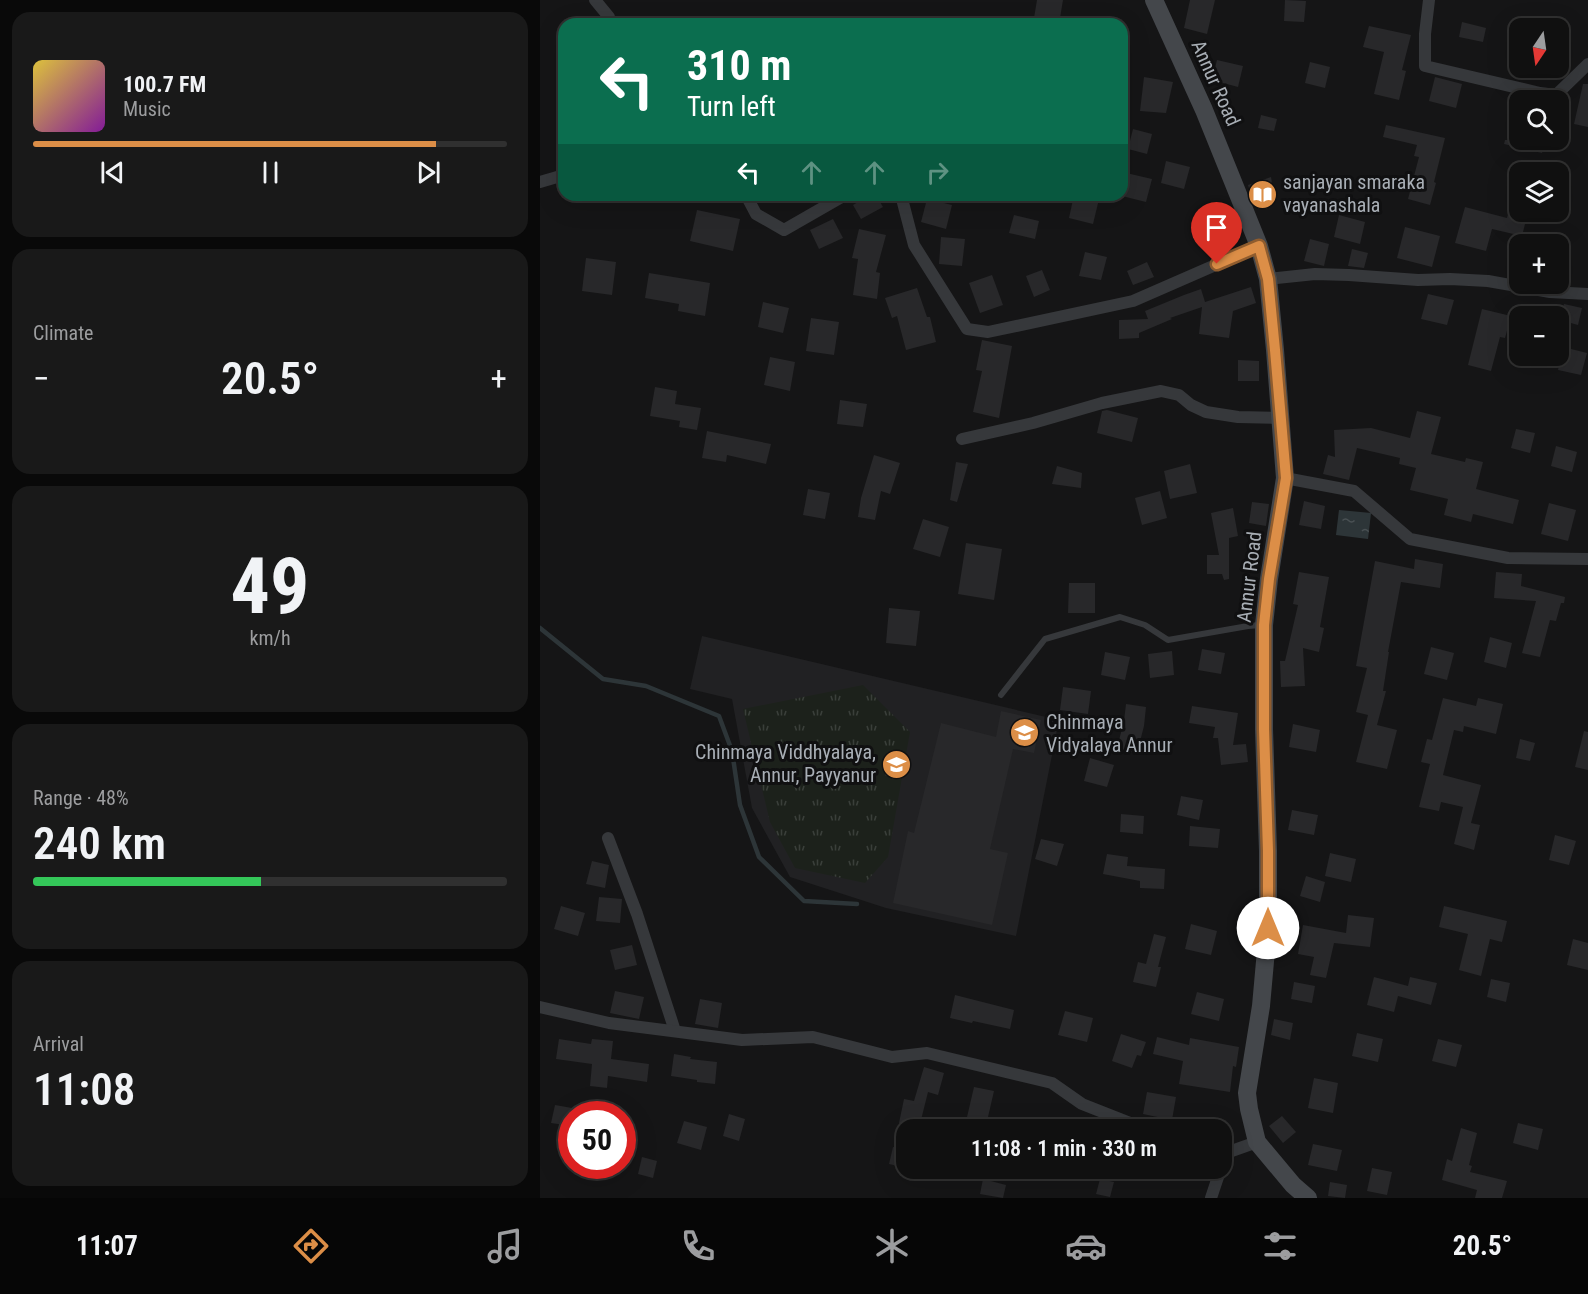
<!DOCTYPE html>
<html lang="en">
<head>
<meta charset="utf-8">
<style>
	body { margin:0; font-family:"Roboto Condensed",sans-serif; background:#191919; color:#f1f3f6; height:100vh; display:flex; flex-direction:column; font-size:22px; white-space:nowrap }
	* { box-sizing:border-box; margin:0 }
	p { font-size:20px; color:#9c9d9f }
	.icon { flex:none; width:33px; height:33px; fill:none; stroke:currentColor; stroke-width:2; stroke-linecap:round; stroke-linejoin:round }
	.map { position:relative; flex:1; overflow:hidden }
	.panel { display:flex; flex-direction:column; gap:12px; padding:12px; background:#090909; width:540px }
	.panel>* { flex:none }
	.banner { position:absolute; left:18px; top:18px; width:570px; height:183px; border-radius:18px; box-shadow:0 6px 24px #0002,0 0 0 2px #303030; background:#0b6e4f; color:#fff; overflow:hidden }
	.needle { width:39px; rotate:193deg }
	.fabs { position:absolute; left:969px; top:18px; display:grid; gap:12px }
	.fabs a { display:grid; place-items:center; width:60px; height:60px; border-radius:12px; background:#101010; box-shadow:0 6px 24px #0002,0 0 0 2px #303030; font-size:30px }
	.speed { position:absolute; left:18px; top:1101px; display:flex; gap:12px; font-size:30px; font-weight:700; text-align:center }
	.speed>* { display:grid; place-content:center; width:78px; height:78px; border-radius:50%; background:#101010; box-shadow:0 6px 24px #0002,0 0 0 2px #303030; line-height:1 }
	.speed .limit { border:9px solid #d22; background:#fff; color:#111 }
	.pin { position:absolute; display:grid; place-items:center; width:51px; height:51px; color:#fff; margin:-62px -26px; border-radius:50% 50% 50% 0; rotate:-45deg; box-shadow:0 0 6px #0007 }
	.pin .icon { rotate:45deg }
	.me { position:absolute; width:66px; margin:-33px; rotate:0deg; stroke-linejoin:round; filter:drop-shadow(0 0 4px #0008) }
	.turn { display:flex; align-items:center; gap:21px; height:126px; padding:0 30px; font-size:27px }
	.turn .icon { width:78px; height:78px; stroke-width:2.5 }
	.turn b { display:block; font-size:42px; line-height:51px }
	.lanes { display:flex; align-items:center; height:57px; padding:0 30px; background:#0003; justify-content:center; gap:30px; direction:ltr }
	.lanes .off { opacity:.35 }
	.big { font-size:45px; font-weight:600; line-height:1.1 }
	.panel .card { flex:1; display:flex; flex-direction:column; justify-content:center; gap:9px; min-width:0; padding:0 21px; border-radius:18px; background:#191919 }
	.panel .dial { align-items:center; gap:0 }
	.dial b { font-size:78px; line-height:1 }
	.song { display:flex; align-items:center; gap:18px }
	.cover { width:72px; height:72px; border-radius:9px; background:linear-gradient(135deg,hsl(50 70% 55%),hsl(290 70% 35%)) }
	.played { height:6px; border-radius:3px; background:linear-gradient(90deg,#dc8e47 85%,#303030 85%) }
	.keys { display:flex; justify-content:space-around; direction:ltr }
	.heat { display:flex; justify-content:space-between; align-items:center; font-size:33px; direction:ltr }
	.charge { height:9px; border-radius:4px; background:linear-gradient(90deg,#34c759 48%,#303030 0) }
	.trip { position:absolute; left:356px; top:1119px; width:336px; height:60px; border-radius:18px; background:#101010; box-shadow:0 6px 24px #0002,0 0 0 2px #303030; font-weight:600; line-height:60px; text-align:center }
	.tabs { display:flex; height:96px; justify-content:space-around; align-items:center; background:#060606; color:#9c9d9f }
	.tabs .icon { width:42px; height:42px }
	.tabs .active { color:#dc8e47 }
	.tabs b { font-size:27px; color:#f1f3f6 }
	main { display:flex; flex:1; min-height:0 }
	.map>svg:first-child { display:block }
	.built { fill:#212123 }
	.park { fill:url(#park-tufts) }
	.water { fill:url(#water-ripples) }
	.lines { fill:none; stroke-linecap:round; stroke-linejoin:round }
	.stream { stroke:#2d3538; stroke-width:4.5 }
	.building { fill:#28282a }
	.lane { stroke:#36383b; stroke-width:6 }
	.street { stroke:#36383b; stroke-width:12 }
	.secondary { stroke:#44474b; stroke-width:18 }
	.route-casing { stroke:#8f5c2e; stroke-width:15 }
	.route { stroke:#dc8e47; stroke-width:10 }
	.labels { text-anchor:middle; stroke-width:6; stroke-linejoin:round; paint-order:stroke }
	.street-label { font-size:20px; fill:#a8aeb5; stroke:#101011 }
	.poi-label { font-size:20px; fill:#a8aeb5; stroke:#101011; text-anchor:start }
</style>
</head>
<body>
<main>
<section class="panel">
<div class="card">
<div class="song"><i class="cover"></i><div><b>100.7 FM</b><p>Music</p></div></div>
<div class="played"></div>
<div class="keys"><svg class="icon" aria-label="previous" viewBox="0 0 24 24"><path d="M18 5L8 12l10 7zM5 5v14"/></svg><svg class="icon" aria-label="pause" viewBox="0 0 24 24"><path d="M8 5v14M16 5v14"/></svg><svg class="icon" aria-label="next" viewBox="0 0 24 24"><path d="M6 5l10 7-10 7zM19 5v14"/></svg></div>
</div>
<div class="card"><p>Climate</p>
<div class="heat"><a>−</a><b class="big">20.5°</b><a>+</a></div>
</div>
<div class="card dial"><b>49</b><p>km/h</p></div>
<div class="card"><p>Range · 48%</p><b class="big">240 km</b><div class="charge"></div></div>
<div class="card"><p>Arrival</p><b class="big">11:08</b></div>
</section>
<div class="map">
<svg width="1048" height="1198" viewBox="0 0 1048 1198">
	<defs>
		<pattern id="park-tufts" width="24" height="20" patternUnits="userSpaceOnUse" patternTransform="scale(1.5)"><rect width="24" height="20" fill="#1c211b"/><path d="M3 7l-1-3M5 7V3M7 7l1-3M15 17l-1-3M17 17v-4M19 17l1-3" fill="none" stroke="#3a3f3a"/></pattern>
		<pattern id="water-ripples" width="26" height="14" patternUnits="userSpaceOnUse" patternTransform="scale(1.5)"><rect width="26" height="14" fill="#2d3538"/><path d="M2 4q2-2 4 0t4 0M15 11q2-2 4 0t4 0" fill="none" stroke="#495053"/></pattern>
	</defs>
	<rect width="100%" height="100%" fill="#151516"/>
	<path class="built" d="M162,636L519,720L476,936L346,908L250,877L212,808L192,699L150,689Z"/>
	<path class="park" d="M323,685L370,732L348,857L325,883L255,868L230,822L203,709Z"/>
	<path class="water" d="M799,510L831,513L828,539L796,535Z"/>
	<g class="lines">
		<path class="stream" d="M0,628L63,679L106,686L179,716L192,751L200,805L219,857L264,901L317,904"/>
	</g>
	<g class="building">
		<path d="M497,0H523L519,24H493Z"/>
		<path d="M650,0H675L667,34L644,28Z"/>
		<path d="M745,0L766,1L764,22L744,21Z"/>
		<path d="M922,22L946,28L943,42L919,37Z"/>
		<path d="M829,26L871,35L862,70L866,71L859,100L834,94L844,52L823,47Z"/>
		<path d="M677,60L703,66L698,87L672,80Z"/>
		<path d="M770,62L790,67L785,88L765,83Z"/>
		<path d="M604,77L633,82L626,113L600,111Z"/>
		<path d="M895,77L922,84L916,108L889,101Z"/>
		<path d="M1043,84H1048V127L1034,124Z"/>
		<path d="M721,115L737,119L734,131L718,128Z"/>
		<path d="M846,125L905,138L894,182L896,183L890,205L868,199L879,157L874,156L877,145L843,137Z"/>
		<path d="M593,129L612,134L607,154L588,149Z"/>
		<path d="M965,140H1005L1002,153L964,144Z"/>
		<path d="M626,161L650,167L644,189L621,183Z"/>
		<path d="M582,172L612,179L606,202L582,196Z"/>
		<path d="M731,177L735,202L714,204L708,185Z"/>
		<path d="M975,186H980V212H988L982,236L952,229L946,251L915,243L925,207L967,218Z"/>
		<path d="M330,195H336L343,207L321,219L313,205Z"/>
		<path d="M534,195H560L553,224L529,218Z"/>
		<path d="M387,199L412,205L406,229L381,222Z"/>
		<path d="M157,210L200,219L193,251L150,241Z"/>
		<path d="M474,215L499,221L495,239L469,233Z"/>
		<path d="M799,215L825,222L820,244L794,237Z"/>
		<path d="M293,219L303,238L279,249L270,230Z"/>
		<path d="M865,227L900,236L892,267L857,258Z"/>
		<path d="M319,229L346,235L336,272L340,273L337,299L313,295L318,259L312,258Z"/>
		<path d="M401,237L425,239L422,266L399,264Z"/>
		<path d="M770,239L789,244L784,266L764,261Z"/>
		<path d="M812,249L828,253L824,268L808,266Z"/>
		<path d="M545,252L567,257L561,280L539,276Z"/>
		<path d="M46,258L76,262L72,295L42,291Z"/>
		<path d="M607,262L614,277L593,285L587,271Z"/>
		<path d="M502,270L510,290L494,297L486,276Z"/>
		<path d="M109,273L170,283L165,316L138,311L139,304L105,298Z"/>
		<path d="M452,275L463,305L440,313L429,283Z"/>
		<path d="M711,287L716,303L693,311L689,338L659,334L662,307L630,318L632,319L599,333V338L579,339V320L608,319L605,311L644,295L661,289L665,302Z"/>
		<path d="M377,288L387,317H390L396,342L366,350L357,316L352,318L345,298Z"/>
		<path d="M888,294L914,300L907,325L881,319Z"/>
		<path d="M223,302L249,308L243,333L218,327Z"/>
		<path d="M1024,304L1042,308L1038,325L1020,320Z"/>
		<path d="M942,309L971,316L965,338L960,337L951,371L928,365Z"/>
		<path d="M271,318L299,322L294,355L266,351Z"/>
		<path d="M442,340L472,346L459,418L433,412L442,371L436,370Z"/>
		<path d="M1023,347L1047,353L1041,375L1018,370Z"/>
		<path d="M230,357L255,362L250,391L224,385Z"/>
		<path d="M698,360L719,361V381H698Z"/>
		<path d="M115,387L137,391L135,404L161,408L157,430L139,427L140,421L110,416Z"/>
		<path d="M300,400L327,404L323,427L297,424Z"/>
		<path d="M567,410L598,418L592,442L557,433L562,411Z"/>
		<path d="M877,411L901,417L891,454L925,462L926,458L943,462L936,489L979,500L973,524L933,514L931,522L904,515L908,499L870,490L876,468L859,464L860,458L817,448L809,480L783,474L788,455L795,457L794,430L831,428L870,438Z"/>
		<path d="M976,429L995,433L990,453L971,448Z"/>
		<path d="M167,431L231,444L226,464L187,455L186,462L162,458Z"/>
		<path d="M1016,446L1037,452L1032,472L1011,466Z"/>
		<path d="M334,455L360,463L350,494L341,491L335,520L318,517L321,498Z"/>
		<path d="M416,462L428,464L417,502L410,500Z"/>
		<path d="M650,464L657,493L630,499L624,471Z"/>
		<path d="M517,466L542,473L541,488L512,484Z"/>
		<path d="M268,489L290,493L285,519L263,515Z"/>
		<path d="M620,491L627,518L602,525L595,498Z"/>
		<path d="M764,501L785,506L781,529L759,525Z"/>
		<path d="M712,502L729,504L726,526L709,523Z"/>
		<path d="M1009,503L1036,510L1028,541L1001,534Z"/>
		<path d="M693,508L698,536L689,538V579L684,580L682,574H667V555H679L671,513Z"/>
		<path d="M383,519L409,527L400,557L373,549Z"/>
		<path d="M426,543L462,549L454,600L418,594Z"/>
		<path d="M875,559L903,564L900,588L861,582L848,652H849L843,691H846L837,725L857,730L847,769L816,762L828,715L816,712L827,668L816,666L835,561L874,569Z"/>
		<path d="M759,572L789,577L780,627L784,628L779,652L763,648L765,686L741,687L740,661H745L758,605L753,604Z"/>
		<path d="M956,572L982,574L981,586L1025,597L1024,603H1021L1016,621L1010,620L1000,657L982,653L996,601L954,598Z"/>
		<path d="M529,583H555V613H528Z"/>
		<path d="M349,608L380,611L376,646L346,643Z"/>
		<path d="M950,637L972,643L966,668L944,662Z"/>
		<path d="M891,647L914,653L907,680L884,674Z"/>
		<path d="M662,649L685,653L681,674L658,670Z"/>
		<path d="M632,651L634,675L610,678L608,654Z"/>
		<path d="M565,652L590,657L585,680L561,675Z"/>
		<path d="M523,687L551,691L548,714L520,710Z"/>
		<path d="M903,698L936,706L938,698L963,704L956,734L924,726L923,732L914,730L903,775L941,785L931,823L940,825L934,850L914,844L923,807L901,802L899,811L879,807L890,764L881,762L887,739L892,740Z"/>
		<path d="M586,704L606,707L604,726L597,753L577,748L584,721Z"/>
		<path d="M652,706L698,713L693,745L706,744L708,762L681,765L678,738H673L675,727L649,723Z"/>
		<path d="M461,711L501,720L494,753L473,749L450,849L468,853L452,925L353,903L368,831L374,833L401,723L456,737Z"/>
		<path d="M753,724L780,730L776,752L749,747Z"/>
		<path d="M1044,731L1048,732V770L1035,767Z"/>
		<path d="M980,739L995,743L990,761L976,758Z"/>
		<path d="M550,758L574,765L567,787L544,781Z"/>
		<path d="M641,796L663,800L659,820L637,815Z"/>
		<path d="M752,810L778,815L774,835L748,830Z"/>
		<path d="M581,814L604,816L603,834L580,832Z"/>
		<path d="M650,826L680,829L678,848L649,846Z"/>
		<path d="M1015,835L1036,841L1029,865L1009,860Z"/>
		<path d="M501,839L524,844L517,866L495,859Z"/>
		<path d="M790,853L816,859L811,882L785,876Z"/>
		<path d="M567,854L588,857L587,866L625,869L624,889L600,888V881L563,874Z"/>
		<path d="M52,861L69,865L65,888L46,884Z"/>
		<path d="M766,876L785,882L780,902L760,896Z"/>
		<path d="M59,897L82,899L80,923L56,921Z"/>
		<path d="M21,906L45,913L38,936L14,929Z"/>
		<path d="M904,906L967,921L962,942L950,939L941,976L919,970L928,934L899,927Z"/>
		<path d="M808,915L834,918L830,947L794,943L786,978L770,975L774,957L758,954L763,925L806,933Z"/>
		<path d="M651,924L677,931L671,955L645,949Z"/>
		<path d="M614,934L626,937L618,967H621L616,987L593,982L598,962L606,964Z"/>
		<path d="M1033,939L1048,943V970L1027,965Z"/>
		<path d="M92,945L97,965L75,970L70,950Z"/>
		<path d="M834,977L868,986L870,977L897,983L891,1005L858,996L854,1012L827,1005Z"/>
		<path d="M951,979L970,983L966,1002L947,997Z"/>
		<path d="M754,982L775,986L772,1003L751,999Z"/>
		<path d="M75,991L104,997L99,1019L70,1013Z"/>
		<path d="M657,992L684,999L679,1021L651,1014Z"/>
		<path d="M415,995L474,1010L470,1029L433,1021L432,1023L410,1018Z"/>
		<path d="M160,999L182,1003L178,1028L155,1024Z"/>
		<path d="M525,1011L553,1018L547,1042L518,1035Z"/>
		<path d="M734,1019L753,1023L750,1040L731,1035Z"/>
		<path d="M817,1033L843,1039L838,1062L812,1056Z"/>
		<path d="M581,1034L606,1042L601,1056L597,1055L592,1068L572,1061Z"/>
		<path d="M617,1037L649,1045L650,1038L699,1047L696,1067L693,1066L690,1092L639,1084L643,1061L613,1054Z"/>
		<path d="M19,1039L51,1044L52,1039L73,1041L71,1059L109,1064L107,1082L68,1076L67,1088L50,1086L52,1064L16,1059Z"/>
		<path d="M898,1039L922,1045L916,1067L892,1061Z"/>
		<path d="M134,1054L151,1057L150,1059L177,1062L175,1084L157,1082V1080L131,1076Z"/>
		<path d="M384,1067L404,1073L398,1095L388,1092L379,1128L359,1123L364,1099L374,1101Z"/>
		<path d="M774,1078L798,1083L793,1113L768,1108Z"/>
		<path d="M434,1087L454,1091L445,1130H424Z"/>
		<path d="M607,1092L636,1097L632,1120L603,1114Z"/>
		<path d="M15,1105L32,1108V1126L11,1123Z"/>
		<path d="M189,1114L205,1119L199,1141L183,1136Z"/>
		<path d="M742,1116L756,1132L743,1143L729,1126Z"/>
		<path d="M144,1121L167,1127L161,1150L137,1143Z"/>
		<path d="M978,1123L1003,1129L998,1150L973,1143Z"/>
		<path d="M921,1128L937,1133L929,1165L932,1166L930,1172L967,1181L962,1198H935L937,1190L902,1180L907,1159L912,1161Z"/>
		<path d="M773,1144L802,1150L797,1171L768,1165Z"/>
		<path d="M353,1147L366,1150V1168L349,1164Z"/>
		<path d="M102,1157L117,1161L113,1178L98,1174Z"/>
		<path d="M832,1168L852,1172L847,1195L827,1191Z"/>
		<path d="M443,1179L466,1185L463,1198L440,1194Z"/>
		<path d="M560,1179L574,1182L570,1197L556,1194Z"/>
		<path d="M790,1182L807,1185L805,1198L788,1196Z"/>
	</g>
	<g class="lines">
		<path class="lane" d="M461,695L505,639L580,617L605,625L628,640L708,626L721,625"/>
		<g class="street">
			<path d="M55,0L69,17"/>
			<path d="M889,0L885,34V66L1000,93L1016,95L1048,64"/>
			<path d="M0,182L24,175"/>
			<path d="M206,195L216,214L244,230L305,195"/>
			<path d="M361,195L374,245L427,329L448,332L593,301L719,246"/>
			<path d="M728,279L775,274L809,275L878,280L910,279L948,281L1010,292L1048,294"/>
			<path d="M422,439L493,423L562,403L621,391L639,395L651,405L666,412L698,417L741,418"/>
			<path d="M745,478L814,491L870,539L968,558L1048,559"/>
			<path d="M68,838L97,914L135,1031"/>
			<path d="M0,1007L69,1023L202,1040L273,1037L352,1057L387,1053L512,1083L542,1104L608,1130"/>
			<path d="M681,1168L686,1153L717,1142"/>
			<path d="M671,1198L681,1168"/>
		</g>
		<path class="secondary" d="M614,0L664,110L719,246L728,279L735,350L745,478L729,579L724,625V729L728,851V928L721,1006L707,1093L709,1109L717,1142L753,1185L768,1198"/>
	</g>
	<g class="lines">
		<defs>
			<path id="route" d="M677,264L719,246L728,279L735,350L746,478L729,579L724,625V729L728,851V928"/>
		</defs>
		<use href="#route" class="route-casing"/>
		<use href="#route" class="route"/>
	</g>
	<defs>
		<symbol id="library-disc" viewBox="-11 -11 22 22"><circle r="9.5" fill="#dc8e47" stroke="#101011"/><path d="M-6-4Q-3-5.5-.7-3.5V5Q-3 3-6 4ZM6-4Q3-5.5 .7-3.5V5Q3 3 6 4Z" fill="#fff"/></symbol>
		<symbol id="school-disc" viewBox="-11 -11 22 22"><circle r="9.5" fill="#dc8e47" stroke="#101011"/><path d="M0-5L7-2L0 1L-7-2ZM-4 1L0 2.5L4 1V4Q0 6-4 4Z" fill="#fff"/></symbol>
	</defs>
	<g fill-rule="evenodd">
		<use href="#library-disc" x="706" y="178" width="33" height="33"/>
		<use href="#school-disc" x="468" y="716" width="33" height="33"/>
		<use href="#school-disc" x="340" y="748" width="33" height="33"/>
	</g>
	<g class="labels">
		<g class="street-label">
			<text transform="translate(676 83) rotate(66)" y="7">Annur Road</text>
			<text transform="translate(709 577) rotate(-83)" y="7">Annur Road</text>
		</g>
		<g class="poi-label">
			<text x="743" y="189">sanjayan smaraka<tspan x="743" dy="23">vayanashala</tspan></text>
			<text x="506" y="729">Chinmaya<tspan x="506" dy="23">Vidyalaya Annur</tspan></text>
			<text x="336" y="759" text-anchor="end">Chinmaya Viddhyalaya,<tspan x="336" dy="23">Annur, Payyanur</tspan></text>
		</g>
	</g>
</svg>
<div class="fabs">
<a><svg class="needle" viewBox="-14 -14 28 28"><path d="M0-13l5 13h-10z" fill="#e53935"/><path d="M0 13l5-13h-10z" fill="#9c9d9f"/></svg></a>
<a><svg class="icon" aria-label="search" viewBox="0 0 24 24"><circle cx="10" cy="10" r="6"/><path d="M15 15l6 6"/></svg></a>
<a><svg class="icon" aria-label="layers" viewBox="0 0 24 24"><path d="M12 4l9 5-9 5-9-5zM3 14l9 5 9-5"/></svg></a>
<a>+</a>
<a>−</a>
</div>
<div class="speed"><div class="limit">50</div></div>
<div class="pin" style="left:677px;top:264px;background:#d93025"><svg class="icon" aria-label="arrive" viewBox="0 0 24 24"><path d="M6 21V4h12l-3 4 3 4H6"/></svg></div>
<svg class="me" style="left:728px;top:928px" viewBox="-20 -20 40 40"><circle r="19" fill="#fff"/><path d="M0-13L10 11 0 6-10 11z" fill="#dc8e47"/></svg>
<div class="trip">11:08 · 1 min · 330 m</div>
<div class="banner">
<div class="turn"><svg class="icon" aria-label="left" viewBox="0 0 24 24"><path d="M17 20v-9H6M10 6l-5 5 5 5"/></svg><div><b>310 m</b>Turn left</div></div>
<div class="lanes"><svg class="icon" aria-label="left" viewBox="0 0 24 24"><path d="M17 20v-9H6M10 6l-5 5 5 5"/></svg><svg class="icon off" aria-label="ahead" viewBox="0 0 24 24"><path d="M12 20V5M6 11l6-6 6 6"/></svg><svg class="icon off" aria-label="ahead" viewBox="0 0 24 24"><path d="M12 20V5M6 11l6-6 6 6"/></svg><svg class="icon off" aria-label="right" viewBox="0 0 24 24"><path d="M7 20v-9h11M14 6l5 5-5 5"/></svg></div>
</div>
</div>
</main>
<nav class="tabs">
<b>11:07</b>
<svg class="icon active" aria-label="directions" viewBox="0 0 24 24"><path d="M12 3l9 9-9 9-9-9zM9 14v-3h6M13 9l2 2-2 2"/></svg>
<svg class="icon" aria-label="music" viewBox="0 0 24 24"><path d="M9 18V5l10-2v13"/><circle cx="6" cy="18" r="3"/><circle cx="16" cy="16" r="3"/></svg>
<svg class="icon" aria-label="phone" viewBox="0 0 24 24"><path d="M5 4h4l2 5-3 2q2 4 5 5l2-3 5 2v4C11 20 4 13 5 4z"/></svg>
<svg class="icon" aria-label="climate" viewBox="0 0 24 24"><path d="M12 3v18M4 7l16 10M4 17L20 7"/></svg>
<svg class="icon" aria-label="car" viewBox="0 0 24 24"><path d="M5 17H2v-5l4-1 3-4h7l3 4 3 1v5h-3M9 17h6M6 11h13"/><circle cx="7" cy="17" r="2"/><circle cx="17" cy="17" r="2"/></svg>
<svg class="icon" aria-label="filters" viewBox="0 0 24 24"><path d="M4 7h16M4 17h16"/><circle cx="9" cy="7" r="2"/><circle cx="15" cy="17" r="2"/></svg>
<b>20.5°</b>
</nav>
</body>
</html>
